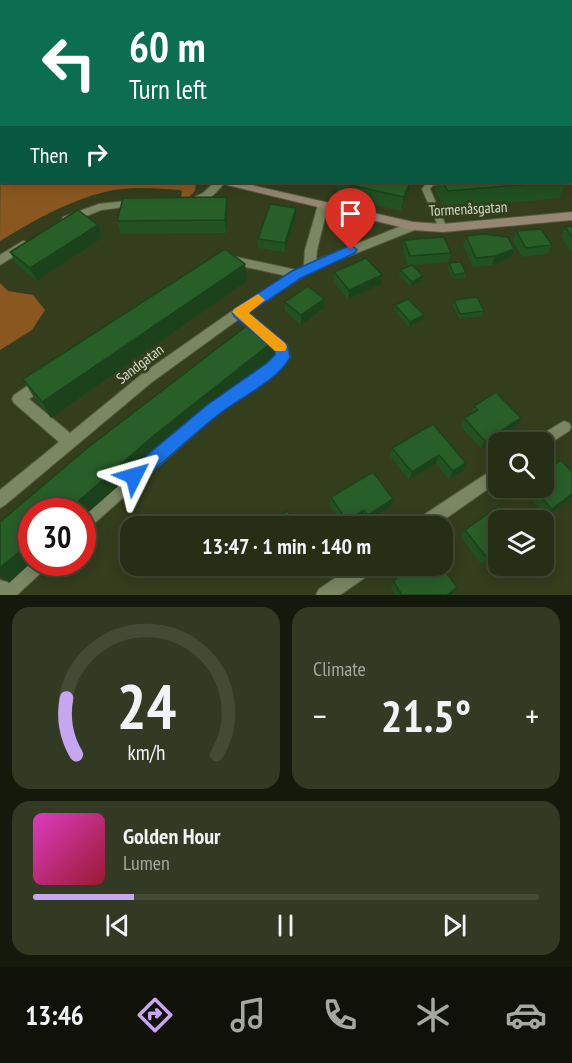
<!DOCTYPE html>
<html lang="en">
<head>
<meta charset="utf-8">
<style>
	body { margin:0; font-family:"PT Sans Narrow",sans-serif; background:#333a23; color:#f1f3f6; height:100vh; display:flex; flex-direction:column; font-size:22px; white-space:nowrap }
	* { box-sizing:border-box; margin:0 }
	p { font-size:20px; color:#a4a8a1 }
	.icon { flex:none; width:33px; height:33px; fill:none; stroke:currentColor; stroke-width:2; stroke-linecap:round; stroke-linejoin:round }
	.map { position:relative; height:595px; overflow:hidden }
	.panel { display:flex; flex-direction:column; gap:12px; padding:12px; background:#15190c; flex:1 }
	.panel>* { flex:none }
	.top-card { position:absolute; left:0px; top:0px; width:573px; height:183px; box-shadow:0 3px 15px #0003,0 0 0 2px #434a35; background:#0b6e4f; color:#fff; overflow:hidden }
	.tools { position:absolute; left:488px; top:432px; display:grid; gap:12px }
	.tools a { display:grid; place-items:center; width:66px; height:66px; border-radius:12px; background:#272e16; box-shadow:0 3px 15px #0003,0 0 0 2px #434a35; font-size:30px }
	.speed { position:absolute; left:18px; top:498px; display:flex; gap:12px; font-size:30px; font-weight:700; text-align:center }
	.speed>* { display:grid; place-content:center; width:78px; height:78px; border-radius:50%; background:#272e16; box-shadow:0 3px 15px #0003,0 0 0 2px #434a35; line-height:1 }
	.speed .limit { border:9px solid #d22; background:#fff; color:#111 }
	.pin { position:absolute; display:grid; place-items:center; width:51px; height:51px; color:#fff; margin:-62px -26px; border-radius:50% 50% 50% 0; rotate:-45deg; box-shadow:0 0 6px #0007 }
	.pin .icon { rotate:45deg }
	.me { position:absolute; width:66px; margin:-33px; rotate:50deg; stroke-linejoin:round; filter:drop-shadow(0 0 4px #0008) }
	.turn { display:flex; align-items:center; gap:21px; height:126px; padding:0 30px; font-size:27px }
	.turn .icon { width:78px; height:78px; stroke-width:2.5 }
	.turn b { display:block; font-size:42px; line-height:51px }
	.then { display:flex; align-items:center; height:57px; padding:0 30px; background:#0003; gap:12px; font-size:22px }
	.big { font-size:45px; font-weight:700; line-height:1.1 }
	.panel .card { flex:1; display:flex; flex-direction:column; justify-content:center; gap:9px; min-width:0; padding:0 21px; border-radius:18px; background:#333a23 }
	.panel .dial { align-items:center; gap:0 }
	.dial svg { height:156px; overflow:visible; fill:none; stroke:#434a35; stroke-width:7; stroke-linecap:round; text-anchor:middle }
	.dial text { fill:#f1f3f6; stroke:none }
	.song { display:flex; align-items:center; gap:18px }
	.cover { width:72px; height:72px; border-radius:9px; background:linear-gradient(135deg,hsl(310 70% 55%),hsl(350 70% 35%)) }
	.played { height:6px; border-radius:3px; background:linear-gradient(90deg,#c6a6f0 20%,#434a35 20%) }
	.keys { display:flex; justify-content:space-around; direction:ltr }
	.heat { display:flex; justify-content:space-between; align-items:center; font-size:33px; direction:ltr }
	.panel .tiles { flex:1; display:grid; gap:12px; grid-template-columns:1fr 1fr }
	.card:last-child { grid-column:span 2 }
	.trip { position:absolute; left:120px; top:516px; width:333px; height:60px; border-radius:18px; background:#272e16; box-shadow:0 3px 15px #0003,0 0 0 2px #434a35; font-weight:700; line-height:60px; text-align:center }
	.tab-bar { display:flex; height:96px; justify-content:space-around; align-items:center; background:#101209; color:#a4a8a1 }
	.tab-bar .icon { width:42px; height:42px }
	.tab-bar .on { color:#c6a6f0 }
	.tab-bar b { font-size:27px; color:#f1f3f6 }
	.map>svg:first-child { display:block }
	.green { fill:#8a5720 }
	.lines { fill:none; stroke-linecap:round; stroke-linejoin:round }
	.lane-casing { stroke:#545c3f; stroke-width:2 }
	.street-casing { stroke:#545c3f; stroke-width:2 }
	.secondary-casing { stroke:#545c3f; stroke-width:2 }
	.lane { fill:#7b8763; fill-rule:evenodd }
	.street { fill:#7b8763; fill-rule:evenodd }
	.secondary { fill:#978674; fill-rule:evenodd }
	.wall { fill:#225122 }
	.shaded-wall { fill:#1c421c }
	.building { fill:#285e28; stroke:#1c421c; stroke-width:1.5 }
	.route { fill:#1a73e8; stroke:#114b97; stroke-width:1.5 }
	.slow { fill:#f59e0b }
	.labels { text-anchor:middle; stroke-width:6; stroke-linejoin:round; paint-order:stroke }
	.street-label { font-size:15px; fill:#d5dcc9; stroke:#343e1d }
</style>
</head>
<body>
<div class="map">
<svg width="572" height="595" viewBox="0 0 572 595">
	<rect width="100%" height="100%" fill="#343e1d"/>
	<g class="green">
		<path d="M1,110L2,182H193L196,183L195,191L189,197H181L182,191L179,190C155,188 128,186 105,192C67,201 33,221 0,241Z"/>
		<path d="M0,283L8,291L33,295L45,310L32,330L0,350Z"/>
	</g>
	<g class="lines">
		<defs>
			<g id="lane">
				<path d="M2,68V72L0,73V69Z"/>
				<path d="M428,182H454L450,184L433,185L430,189L447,228L446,230H440L439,228L422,189Z"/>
			</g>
			<g id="street">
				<path d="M215,182H225C216,194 203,207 186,204L185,202L203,193Z"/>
				<path d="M136,200L141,203L140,205L101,210L67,224L62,220L63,217L99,204Z"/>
				<path d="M323,202L328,205L317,250L316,260L409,223L413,222L418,226L417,229L314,270L248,312L287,345L290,357L278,371L217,414L88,529L82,531V512L207,406L268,363L276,355V351L239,319L152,382L5,505L0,508V490L59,442L14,403L12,399L14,395L39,378L44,376L49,378L51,382L49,386L29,399L70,433L142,374L235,309L287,276L223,262L221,259L223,256L227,255L297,270L304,265L305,250L318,205Z"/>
				<path d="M23,241L27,242L29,245L27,248L0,265V255Z"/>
				<path d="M564,421L569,423L571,427L569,431L543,448V442H535L537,437Z"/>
				<path d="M498,466V482L435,526H414L416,520Z"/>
				<path d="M32,559V562H48L46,568L17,595H0V580L6,582Z"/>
				<path d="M353,566H375L373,572L340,595H316L319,589Z"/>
			</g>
			<g id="secondary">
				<rect x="0" y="130" width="2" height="6"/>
				<path d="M222,182H238L413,222L443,224L572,212V220L443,232L413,230L227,185Z"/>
			</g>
		</defs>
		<use href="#lane" class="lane-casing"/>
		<use href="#street" class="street-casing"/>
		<use href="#secondary" class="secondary-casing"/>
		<use href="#lane" class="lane"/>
		<use href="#street" class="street"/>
		<use href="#secondary" class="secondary"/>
	</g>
	<g class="wall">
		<path d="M0,0H56V2H2V10H0Z"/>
		<path d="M337,182L409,190L401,211L336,196Z"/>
		<path d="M437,182H566L559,198L444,209L435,190Z"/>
		<path d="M227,197L228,210L226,233L121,234L117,221Z"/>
		<path d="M296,217L285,252L258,248V239Z"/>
		<path d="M572,226V253L561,236L565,227Z"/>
		<path d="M516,231L552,245L547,254L522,257L513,241Z"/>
		<path d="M466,236L511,258L492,265L473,267L463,245Z"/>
		<path d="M102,238L37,281L17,265L10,252Z"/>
		<path d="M404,240L451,253L448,262L412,265L422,281L411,286L399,275L400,270L410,266H408L403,250Z"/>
		<path d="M449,263L466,273L465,278L453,279L448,268Z"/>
		<path d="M334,272L382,275L381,284L348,299L333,281Z"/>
		<path d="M247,281L51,418L33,396L23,379Z"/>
		<path d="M454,300L484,311L482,316L459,319L453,305Z"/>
		<path d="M285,302L324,308L301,325L285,311Z"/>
		<path d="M395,305L423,320L409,327L394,310Z"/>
		<path d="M474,406L516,426L481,449L461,427L464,418L471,414Z"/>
		<path d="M433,424L463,471L449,479L436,463L409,480L390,456L392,448Z"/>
		<path d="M525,488H543L572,497L546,516L523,490Z"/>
		<path d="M331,497L391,506L366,522L363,517L348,526H344L330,505Z"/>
		<path d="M498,520V553L482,565L461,537L465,530Z"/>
		<path d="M276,566H289L281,572Z"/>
		<path d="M393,581L457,587L451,595H396L391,587Z"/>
	</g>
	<g class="shaded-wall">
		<path d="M410,182H411L409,190L401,211L404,197Z"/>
		<path d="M227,197L228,210L226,233L225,220Z"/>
		<path d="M296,208V217L285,252V243Z"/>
		<path d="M98,225L102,238L37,281L30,268Z"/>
		<path d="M514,249L511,258L492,265L495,256Z"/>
		<path d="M245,264L247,281L51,418L42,402Z"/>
		<path d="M382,275L381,284L348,299L349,290Z"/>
		<path d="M423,276L422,281L411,286L412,282Z"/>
		<path d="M324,299V308L301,325V315Z"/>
		<path d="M424,315L423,320L409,327L410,322Z"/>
		<path d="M275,340V356L157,452L82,518V512H66L152,437Z"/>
		<path d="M521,418L516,426L481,449L485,441Z"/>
		<path d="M439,455L436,463L409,480L412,472Z"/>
		<path d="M466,463L463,471L449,479L453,471Z"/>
		<path d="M572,494V497L546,516L552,509Z"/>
		<path d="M393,499L391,506L366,522L368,515Z"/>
		<path d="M364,510L363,517L348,526H346L347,521Z"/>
		<path d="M32,541V562L9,583L0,575V568Z"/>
		<path d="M498,550V553L482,565L487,558Z"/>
		<path d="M281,566H289L281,572Z"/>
		<path d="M457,587L451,595H447Z"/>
	</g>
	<g class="building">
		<path d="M252,0H267L266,2H251Z"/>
		<path d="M337,182H410L404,197Z"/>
		<path d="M443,182H553L448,191Z"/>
		<path d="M227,197L225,220L117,221L123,198Z"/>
		<path d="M270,204L296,208L285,243L258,239Z"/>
		<path d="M78,210L98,225L30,268L10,252Z"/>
		<path d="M572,226V237L565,227Z"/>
		<path d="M541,229L552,245L526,248L516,231Z"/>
		<path d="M484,234L508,237L514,249L495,256L476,258L466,236Z"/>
		<path d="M444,237L451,253L410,256L404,240Z"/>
		<path d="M225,249L245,264L42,402L23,379Z"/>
		<path d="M366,258L382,275L349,290L334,272Z"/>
		<path d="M461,262L466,273L454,275L449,263Z"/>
		<path d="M412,265L423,276L412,282L400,270Z"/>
		<path d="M308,286L324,299L301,315L285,302Z"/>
		<path d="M477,297L484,311L460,314L454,300Z"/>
		<path d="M408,299L424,315L410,322L395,305Z"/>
		<path d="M253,321L275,340L152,437L66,512H32V541L0,568V522L86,449Z"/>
		<path d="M496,392L521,418L485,441L464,418L478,410L474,406Z"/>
		<path d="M433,424L466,463L453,471L439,455L412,472L392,448Z"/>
		<path d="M561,460L572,472V494L552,509L532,488H543V473Z"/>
		<path d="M373,472L393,499L368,515L364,510L347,521L331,497Z"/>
		<path d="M499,506L512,520H498V550L487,558L465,530Z"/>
		<path d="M287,511L300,526H267Z"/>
		<path d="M415,566H441L457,587L447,595H402L393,581Z"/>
	</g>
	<path class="route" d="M351,245L357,250L355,253L301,278L249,313L287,344L290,357C279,380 238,399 218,415C191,436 166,460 140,482L134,484L128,482L126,476L128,471L207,405L267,363L275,355V351L234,316L232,312L234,309L292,271Z"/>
	<path class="slow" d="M258,294L265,300L249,313L285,343L287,347L285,351H275L232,312L234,309Z"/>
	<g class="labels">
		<g class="street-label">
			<text transform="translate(468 209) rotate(-3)" y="5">Tormenåsgatan</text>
			<text transform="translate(140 364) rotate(-37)" y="5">Sandgatan</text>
		</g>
	</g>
</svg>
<div class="tools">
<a><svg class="icon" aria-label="search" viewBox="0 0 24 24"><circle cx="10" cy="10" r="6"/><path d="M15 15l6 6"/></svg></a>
<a><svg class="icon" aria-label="layers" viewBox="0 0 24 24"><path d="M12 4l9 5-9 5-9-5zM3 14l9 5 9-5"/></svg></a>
</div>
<div class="speed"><div class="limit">30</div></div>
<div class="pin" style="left:351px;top:250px;background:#d93025"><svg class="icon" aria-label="arrive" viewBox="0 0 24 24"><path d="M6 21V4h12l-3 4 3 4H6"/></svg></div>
<svg class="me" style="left:134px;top:476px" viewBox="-20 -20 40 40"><path d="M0-17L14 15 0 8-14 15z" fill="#1a73e8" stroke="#fff" stroke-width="4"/></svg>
<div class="trip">13:47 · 1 min · 140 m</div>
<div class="top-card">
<div class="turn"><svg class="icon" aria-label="left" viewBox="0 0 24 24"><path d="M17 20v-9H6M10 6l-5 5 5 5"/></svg><div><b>60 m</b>Turn left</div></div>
<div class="then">Then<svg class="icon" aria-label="right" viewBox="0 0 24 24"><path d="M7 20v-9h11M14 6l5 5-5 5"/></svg></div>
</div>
</div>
<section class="panel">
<div class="tiles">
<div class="card dial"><svg viewBox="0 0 100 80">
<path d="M14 69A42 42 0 1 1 86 69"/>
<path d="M14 69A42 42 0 0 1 9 40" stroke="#c6a6f0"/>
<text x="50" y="56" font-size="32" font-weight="700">24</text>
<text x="50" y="72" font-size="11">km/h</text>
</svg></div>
<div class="card"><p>Climate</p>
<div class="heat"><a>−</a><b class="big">21.5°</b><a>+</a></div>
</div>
<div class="card">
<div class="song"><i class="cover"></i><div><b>Golden Hour</b><p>Lumen</p></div></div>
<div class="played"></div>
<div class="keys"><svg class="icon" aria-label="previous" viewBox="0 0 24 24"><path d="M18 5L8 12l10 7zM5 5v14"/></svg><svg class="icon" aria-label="pause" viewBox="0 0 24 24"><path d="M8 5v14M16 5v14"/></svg><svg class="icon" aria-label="next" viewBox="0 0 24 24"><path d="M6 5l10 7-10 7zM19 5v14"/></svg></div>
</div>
</div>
</section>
<nav class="tab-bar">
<b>13:46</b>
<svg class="icon on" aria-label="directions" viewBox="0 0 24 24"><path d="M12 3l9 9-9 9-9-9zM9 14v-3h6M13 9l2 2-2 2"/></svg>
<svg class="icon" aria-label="music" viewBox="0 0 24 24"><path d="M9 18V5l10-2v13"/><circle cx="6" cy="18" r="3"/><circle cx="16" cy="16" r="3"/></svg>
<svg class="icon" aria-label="phone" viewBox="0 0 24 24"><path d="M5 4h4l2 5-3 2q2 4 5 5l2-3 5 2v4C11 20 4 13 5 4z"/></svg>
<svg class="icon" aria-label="climate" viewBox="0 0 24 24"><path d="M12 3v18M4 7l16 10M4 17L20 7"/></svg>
<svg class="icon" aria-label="car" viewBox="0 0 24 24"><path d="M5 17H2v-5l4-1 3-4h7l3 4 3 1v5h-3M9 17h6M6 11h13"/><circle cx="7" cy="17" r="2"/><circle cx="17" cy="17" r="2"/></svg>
</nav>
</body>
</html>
